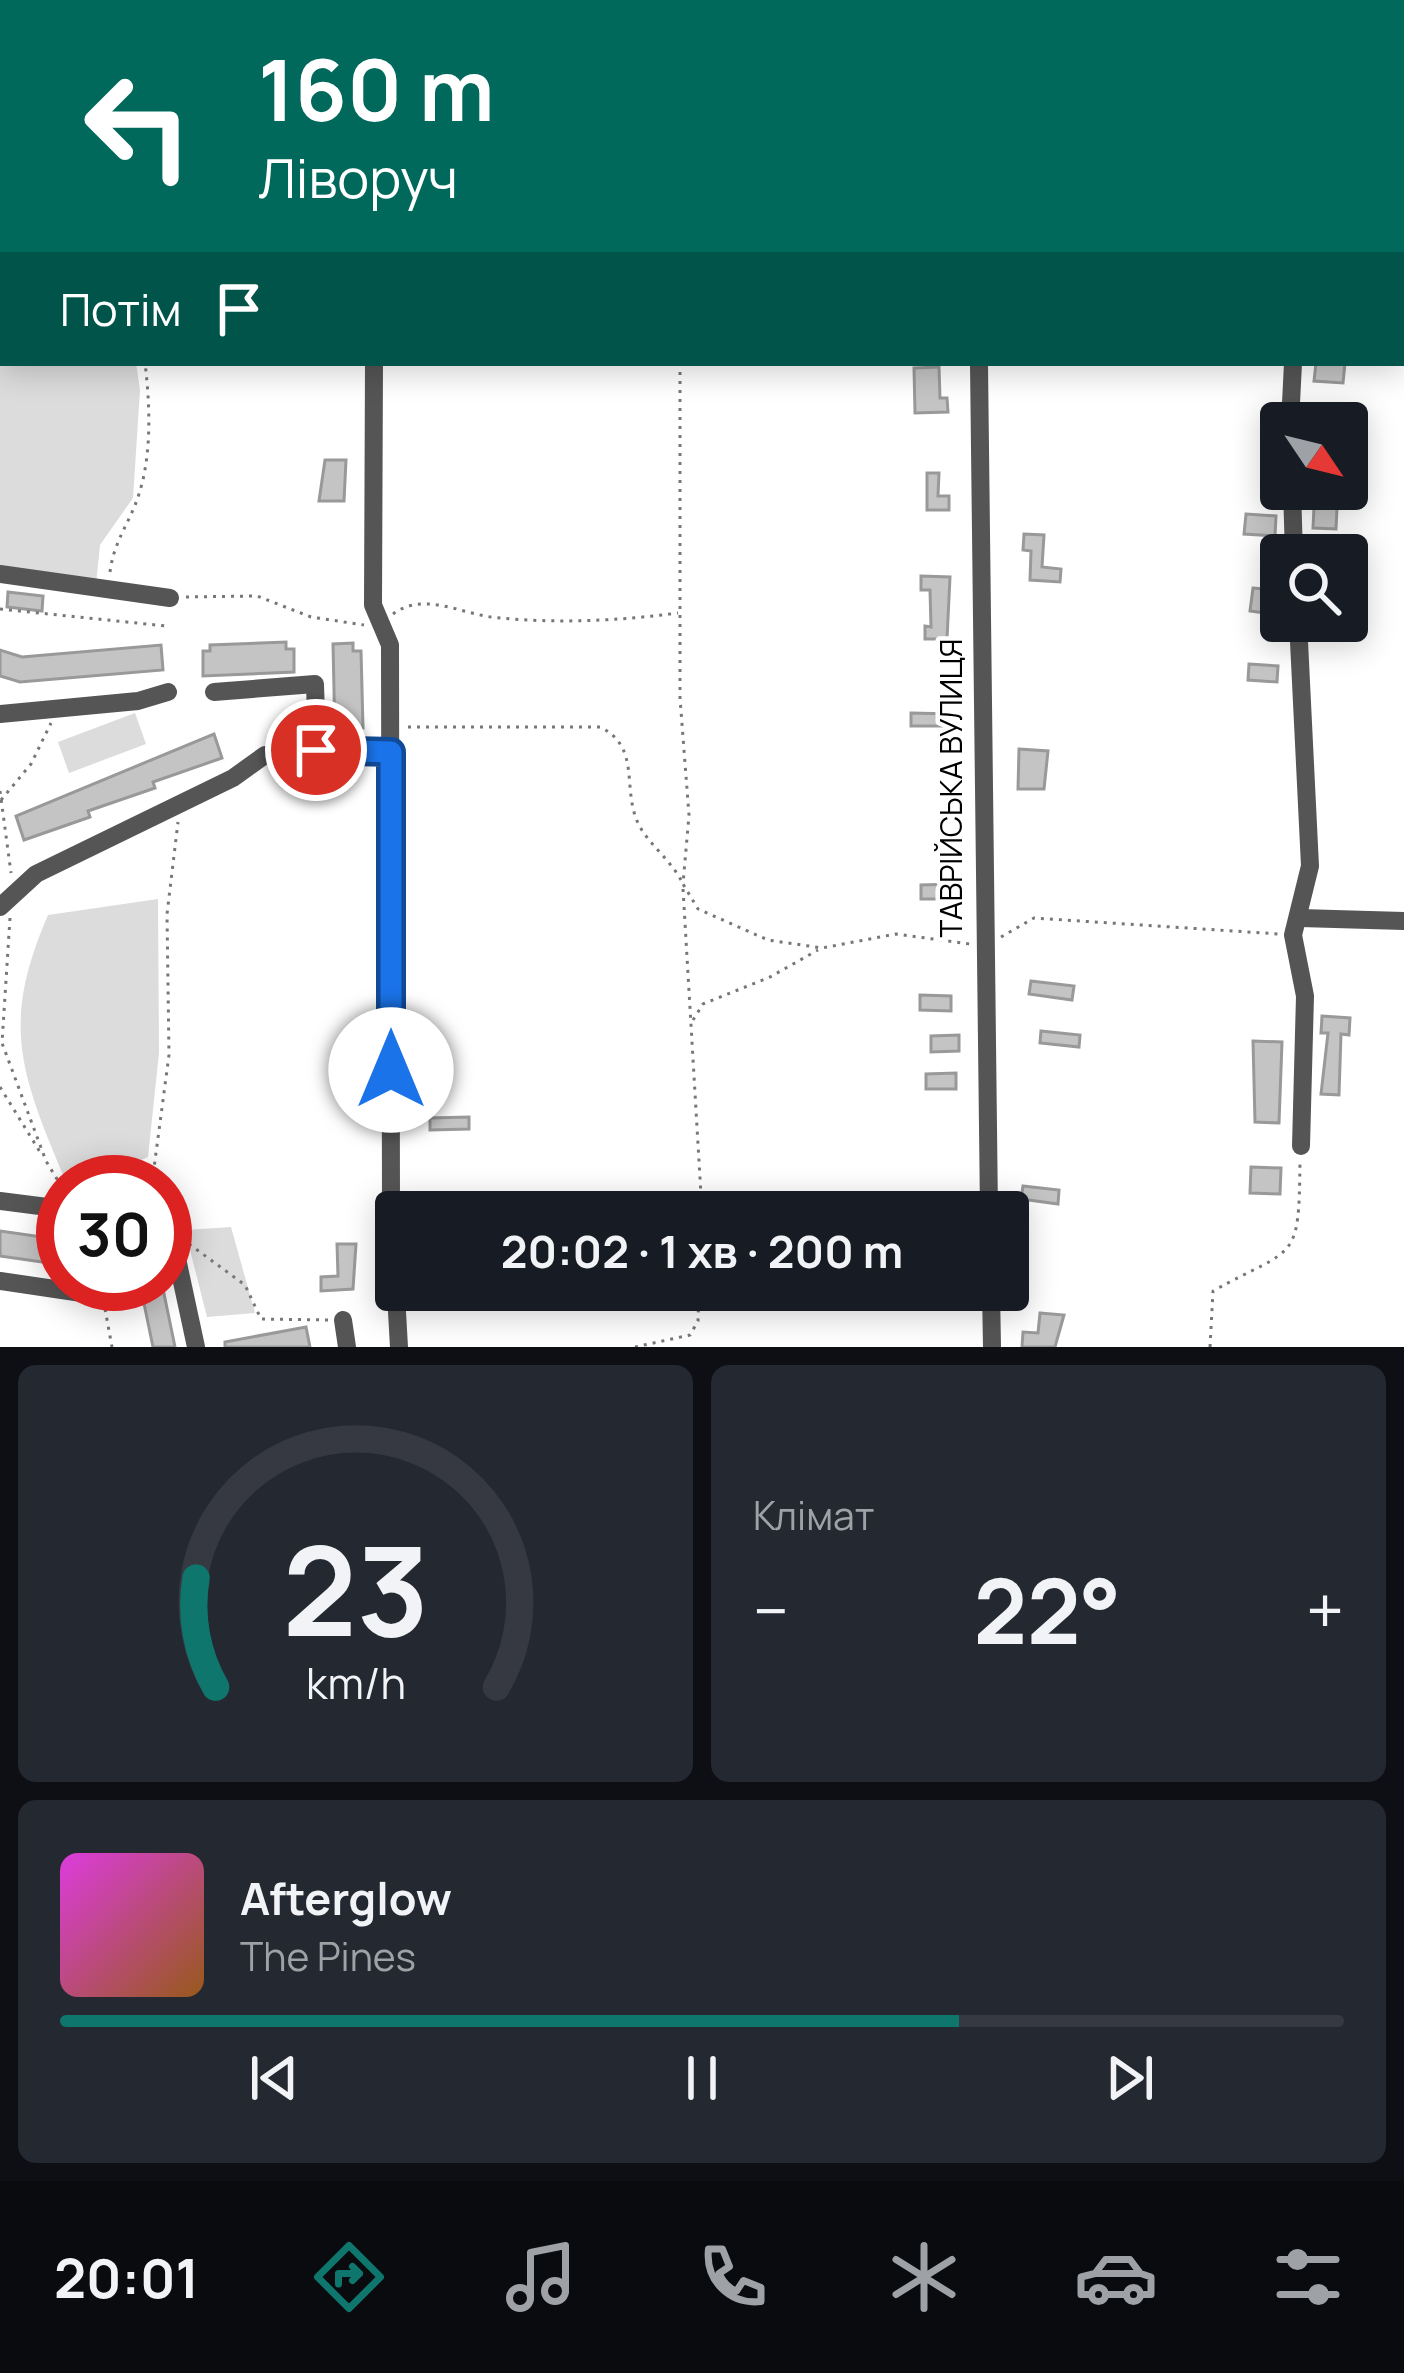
<!DOCTYPE html>
<html lang="uk">
<head>
<meta charset="utf-8">
<style>
	body { margin:0; font-family:Manrope,sans-serif; background:#242831; color:#f1f3f6; height:100vh; display:flex; flex-direction:column; font-size:45px; white-space:nowrap }
	* { box-sizing:border-box; margin:0 }
	p { font-size:39px; color:#9ea1a6 }
	.icon { flex:none; width:66px; height:66px; fill:none; stroke:currentColor; stroke-width:2; stroke-linecap:round; stroke-linejoin:round }
	.map { position:relative; height:1347px; overflow:hidden }
	.drawer { display:flex; flex-direction:column; gap:18px; padding:18px; background:#0d0f14; flex:1 }
	.drawer>* { flex:none }
	.hud { position:absolute; left:0px; top:0px; width:1404px; height:366px; box-shadow:0 6px 30px #0003; background:#00695c; color:#fff; overflow:hidden }
	.needle { width:78px; rotate:125deg }
	.controls { position:absolute; left:1260px; top:402px; display:grid; gap:24px }
	.controls a { display:grid; place-items:center; width:108px; height:108px; border-radius:12px; background:#171b24; box-shadow:0 6px 30px #0003; font-size:60px }
	.speed { position:absolute; left:36px; top:1155px; display:flex; gap:24px; font-size:60px; font-weight:700; text-align:center }
	.speed>* { display:grid; place-content:center; width:156px; height:156px; border-radius:50%; background:#171b24; box-shadow:0 6px 30px #0003; line-height:1 }
	.speed .limit { border:18px solid #d22; background:#fff; color:#111 }
	.pin { position:absolute; display:grid; place-items:center; width:102px; height:102px; color:#fff; margin:-51px; border:6px solid #fff; border-radius:50%; box-shadow:0 3px 12px #0007 }
	.me { position:absolute; width:132px; margin:-66px; rotate:0deg; stroke-linejoin:round; filter:drop-shadow(0 0 9px #0008) }
	.turn { display:flex; align-items:center; gap:42px; height:252px; padding:0 60px; font-size:54px }
	.turn .icon { width:156px; height:156px; stroke-width:2.5 }
	.turn b { display:block; font-size:84px; line-height:102px }
	.then { display:flex; align-items:center; height:114px; padding:0 60px; background:#0003; gap:24px; font-size:45px }
	.big { font-size:90px; font-weight:700; line-height:1.1 }
	.drawer .tile { flex:1; display:flex; flex-direction:column; justify-content:center; gap:18px; min-width:0; padding:0 42px; border-radius:18px; background:#242831 }
	.drawer .dial { align-items:center; gap:0 }
	.dial svg { height:312px; overflow:visible; fill:none; stroke:#363941; stroke-width:7; stroke-linecap:round; text-anchor:middle }
	.dial text { fill:#f1f3f6; stroke:none }
	.song { display:flex; align-items:center; gap:36px }
	.cover { width:144px; height:144px; border-radius:18px; background:linear-gradient(135deg,hsl(300 70% 55%),hsl(30 70% 35%)) }
	.played { height:12px; border-radius:6px; background:linear-gradient(90deg,#0f766e 70%,#363941 70%) }
	.keys { display:flex; justify-content:space-around; direction:ltr }
	.heat { display:flex; justify-content:space-between; align-items:center; font-size:66px; direction:ltr }
	.drawer .tiles { flex:1; display:grid; gap:18px; grid-template-columns:1fr 1fr }
	.tile:last-child { grid-column:span 2 }
	.trip { position:absolute; left:375px; top:1191px; width:654px; height:120px; border-radius:12px; background:#171b24; box-shadow:0 6px 30px #0003; font-weight:700; line-height:120px; text-align:center }
	.dock { display:flex; height:192px; justify-content:space-around; align-items:center; background:#090b0e; color:#9ea1a6 }
	.dock .icon { width:84px; height:84px }
	.dock .selected { color:#0f766e }
	.dock b { font-size:54px; color:#f1f3f6 }
	.map>svg:first-child { display:block }
	.green { fill:#dcdcdc }
	.building { fill:#c4c4c4; stroke:#999; stroke-width:3 }
	.lines { fill:none; stroke-linecap:round; stroke-linejoin:round }
	.path { stroke:#777; stroke-width:3; stroke-dasharray:3 6; stroke-linecap:butt }
	.minor { stroke:#555; stroke-width:18 }
	.route-casing { stroke:#114b97; stroke-width:30 }
	.route { stroke:#1a73e8; stroke-width:21 }
	.labels { text-anchor:middle; stroke-width:9; stroke-linejoin:round; paint-order:stroke }
	.street-label { font-size:30px; fill:#000; stroke:#fff }
</style>
</head>
<body>
<div class="map">
<svg width="1404" height="1347" viewBox="0 0 1404 1347">
	<rect width="100%" height="100%" fill="#fff"/>
	<g class="green">
		<path d="M0,0H130L3,3V363H136L140,390L133,498L100,545L96,585L0,567Z"/>
		<path d="M135,713L146,744L69,773L58,742Z"/>
		<path d="M158,899L159,1053L148,1157L91,1182H66C21,1074 0,1026 48,915Z"/>
		<path d="M231,1227L255,1313L207,1317L185,1230Z"/>
	</g>
	<g class="building">
		<path d="M1316,363H1345L1343,383L1314,381Z"/>
		<path d="M939,367L940,398H947L948,412L915,413L914,368Z"/>
		<path d="M325,460H346L344,501H319Z"/>
		<path d="M927,473H939L938,496H949V510H927Z"/>
		<path d="M1314,507L1337,508L1336,529L1313,528Z"/>
		<path d="M1246,514L1276,516L1275,536L1244,534Z"/>
		<path d="M1024,534L1044,535L1042,567L1061,569L1060,582L1030,580L1031,551L1023,550Z"/>
		<path d="M921,576L950,577L947,639H925V626L931,627L930,590H921Z"/>
		<path d="M1253,588L1276,590L1273,614L1250,611Z"/>
		<path d="M8,592L43,596L42,611L7,607Z"/>
		<path d="M286,642V649H294V672L203,676V651H210V645Z"/>
		<path d="M353,643V651H361L363,728H355L356,736L335,737L333,644Z"/>
		<path d="M161,645L163,670L20,682L0,676V650L22,657Z"/>
		<path d="M1249,664L1278,666L1277,682L1248,680Z"/>
		<path d="M911,713L952,714V726H911Z"/>
		<path d="M214,734L222,758L153,782L155,788L88,811L90,817L24,840L16,816Z"/>
		<path d="M1019,749L1048,751L1044,789H1018Z"/>
		<path d="M955,884V899H921V885Z"/>
		<path d="M1031,981L1074,986L1072,1000L1029,994Z"/>
		<path d="M920,995L951,996V1011L920,1010Z"/>
		<path d="M1322,1016L1350,1018L1349,1035L1341,1034L1339,1095L1321,1094L1328,1033H1321Z"/>
		<path d="M1041,1031L1080,1035L1079,1047L1040,1043Z"/>
		<path d="M959,1035V1051L931,1052V1036Z"/>
		<path d="M1253,1041L1282,1042L1279,1123L1255,1122Z"/>
		<path d="M956,1073V1089H926V1074Z"/>
		<path d="M469,1117V1129L430,1130V1118Z"/>
		<path d="M1251,1167L1281,1168L1280,1194L1250,1193Z"/>
		<path d="M1023,1186L1059,1190L1058,1204L1021,1199Z"/>
		<path d="M0,1231L63,1240V1265L0,1256Z"/>
		<path d="M337,1244H356L353,1289L321,1291V1277L338,1276Z"/>
		<path d="M140,1284H162L175,1347H153Z"/>
		<path d="M1040,1313L1064,1315L1055,1347H1022L1023,1332L1038,1333Z"/>
		<path d="M306,1327L310,1347H225V1342Z"/>
	</g>
	<g class="lines">
		<g class="path">
			<path d="M659,0V3"/>
			<path d="M680,363V698L689,815L683,884L698,909L768,940L822,948L896,934L970,944"/>
			<path d="M110,572C114,540 130,523 139,494C152,454 150,404 145,363"/>
			<path d="M186,597L257,596L311,617L364,625"/>
			<path d="M0,609L166,626"/>
			<path d="M393,614C423,592 457,612 491,617C553,624 617,621 678,613"/>
			<path d="M408,727H600C643,748 620,791 640,827C651,846 670,860 681,880"/>
			<path d="M0,791L11,873"/>
			<path d="M1,800L31,764L51,723"/>
			<path d="M683,889L702,1212"/>
			<path d="M10,918L2,1043L46,1161L63,1189"/>
			<path d="M1001,937L1034,918L1279,934"/>
			<path d="M693,1020L703,1004L770,977L818,950"/>
			<path d="M0,1087L40,1152"/>
			<path d="M158,1182L154,1168L169,1055L167,914L178,822"/>
			<path d="M189,1244L245,1285L261,1319L330,1320"/>
			<path d="M105,1309L112,1347"/>
			<path d="M635,1347L690,1335L698,1321L699,1290"/>
			<path d="M1210,1347L1213,1291C1296,1245 1299,1265 1300,1160"/>
		</g>
		<g class="minor">
			<path d="M977,0V3"/>
			<path d="M1296,0V3"/>
			<path d="M387,3V0"/>
			<path d="M374,363L373,605L390,645L391,1206L399,1347"/>
			<path d="M979,363L989,1212"/>
			<path d="M1290,423L1293,363"/>
			<path d="M1292,489L1294,555"/>
			<path d="M0,574L170,598"/>
			<path d="M1298,621L1310,866L1293,935L1305,996L1301,1146"/>
			<path d="M214,692L315,684L317,750"/>
			<path d="M0,714L138,701L168,692"/>
			<path d="M0,907L36,874L233,778L265,755L391,751"/>
			<path d="M1300,918L1404,921"/>
			<path d="M0,1201L63,1209"/>
			<path d="M165,1225L170,1226L196,1347"/>
			<path d="M0,1281L102,1296L104,1284"/>
			<path d="M991,1290L992,1347"/>
			<path d="M343,1320L347,1347"/>
		</g>
	</g>
	<g class="lines">
		<defs>
			<path id="route" d="M316,750L391,752V1070"/>
		</defs>
		<use href="#route" class="route-casing"/>
		<use href="#route" class="route"/>
	</g>
	<g class="labels">
		<g class="street-label">
			<text transform="translate(952 788) rotate(-90)" y="10">ТАВРІЙСЬКА ВУЛИЦЯ</text>
		</g>
	</g>
</svg>
<div class="controls">
<a><svg class="needle" viewBox="-14 -14 28 28"><path d="M0-13l5 13h-10z" fill="#e53935"/><path d="M0 13l5-13h-10z" fill="#9ea1a6"/></svg></a>
<a><svg class="icon" aria-label="search" viewBox="0 0 24 24"><circle cx="10" cy="10" r="6"/><path d="M15 15l6 6"/></svg></a>
</div>
<div class="speed"><div class="limit">30</div></div>
<div class="pin" style="left:316px;top:750px;background:#d93025"><svg class="icon" aria-label="arrive" viewBox="0 0 24 24"><path d="M6 21V4h12l-3 4 3 4H6"/></svg></div>
<svg class="me" style="left:391px;top:1070px" viewBox="-20 -20 40 40"><circle r="19" fill="#fff"/><path d="M0-13L10 11 0 6-10 11z" fill="#1a73e8"/></svg>
<div class="trip">20:02 · 1 хв · 200 m</div>
<div class="hud">
<div class="turn"><svg class="icon" aria-label="left" viewBox="0 0 24 24"><path d="M17 20v-9H6M10 6l-5 5 5 5"/></svg><div><b>160 m</b>Ліворуч</div></div>
<div class="then">Потім<svg class="icon" aria-label="arrive" viewBox="0 0 24 24"><path d="M6 21V4h12l-3 4 3 4H6"/></svg></div>
</div>
</div>
<section class="drawer">
<div class="tiles">
<div class="tile dial"><svg viewBox="0 0 100 80">
<path d="M14 69A42 42 0 1 1 86 69"/>
<path d="M14 69A42 42 0 0 1 9 41" stroke="#0f766e"/>
<text x="50" y="56" font-size="32" font-weight="700">23</text>
<text x="50" y="72" font-size="11">km/h</text>
</svg></div>
<div class="tile"><p>Клімат</p>
<div class="heat"><a>−</a><b class="big">22°</b><a>+</a></div>
</div>
<div class="tile">
<div class="song"><i class="cover"></i><div><b>Afterglow</b><p>The Pines</p></div></div>
<div class="played"></div>
<div class="keys"><svg class="icon" aria-label="previous" viewBox="0 0 24 24"><path d="M18 5L8 12l10 7zM5 5v14"/></svg><svg class="icon" aria-label="pause" viewBox="0 0 24 24"><path d="M8 5v14M16 5v14"/></svg><svg class="icon" aria-label="next" viewBox="0 0 24 24"><path d="M6 5l10 7-10 7zM19 5v14"/></svg></div>
</div>
</div>
</section>
<nav class="dock">
<b>20:01</b>
<svg class="icon selected" aria-label="directions" viewBox="0 0 24 24"><path d="M12 3l9 9-9 9-9-9zM9 14v-3h6M13 9l2 2-2 2"/></svg>
<svg class="icon" aria-label="music" viewBox="0 0 24 24"><path d="M9 18V5l10-2v13"/><circle cx="6" cy="18" r="3"/><circle cx="16" cy="16" r="3"/></svg>
<svg class="icon" aria-label="phone" viewBox="0 0 24 24"><path d="M5 4h4l2 5-3 2q2 4 5 5l2-3 5 2v4C11 20 4 13 5 4z"/></svg>
<svg class="icon" aria-label="climate" viewBox="0 0 24 24"><path d="M12 3v18M4 7l16 10M4 17L20 7"/></svg>
<svg class="icon" aria-label="car" viewBox="0 0 24 24"><path d="M5 17H2v-5l4-1 3-4h7l3 4 3 1v5h-3M9 17h6M6 11h13"/><circle cx="7" cy="17" r="2"/><circle cx="17" cy="17" r="2"/></svg>
<svg class="icon" aria-label="filters" viewBox="0 0 24 24"><path d="M4 7h16M4 17h16"/><circle cx="9" cy="7" r="2"/><circle cx="15" cy="17" r="2"/></svg>
</nav>
</body>
</html>
